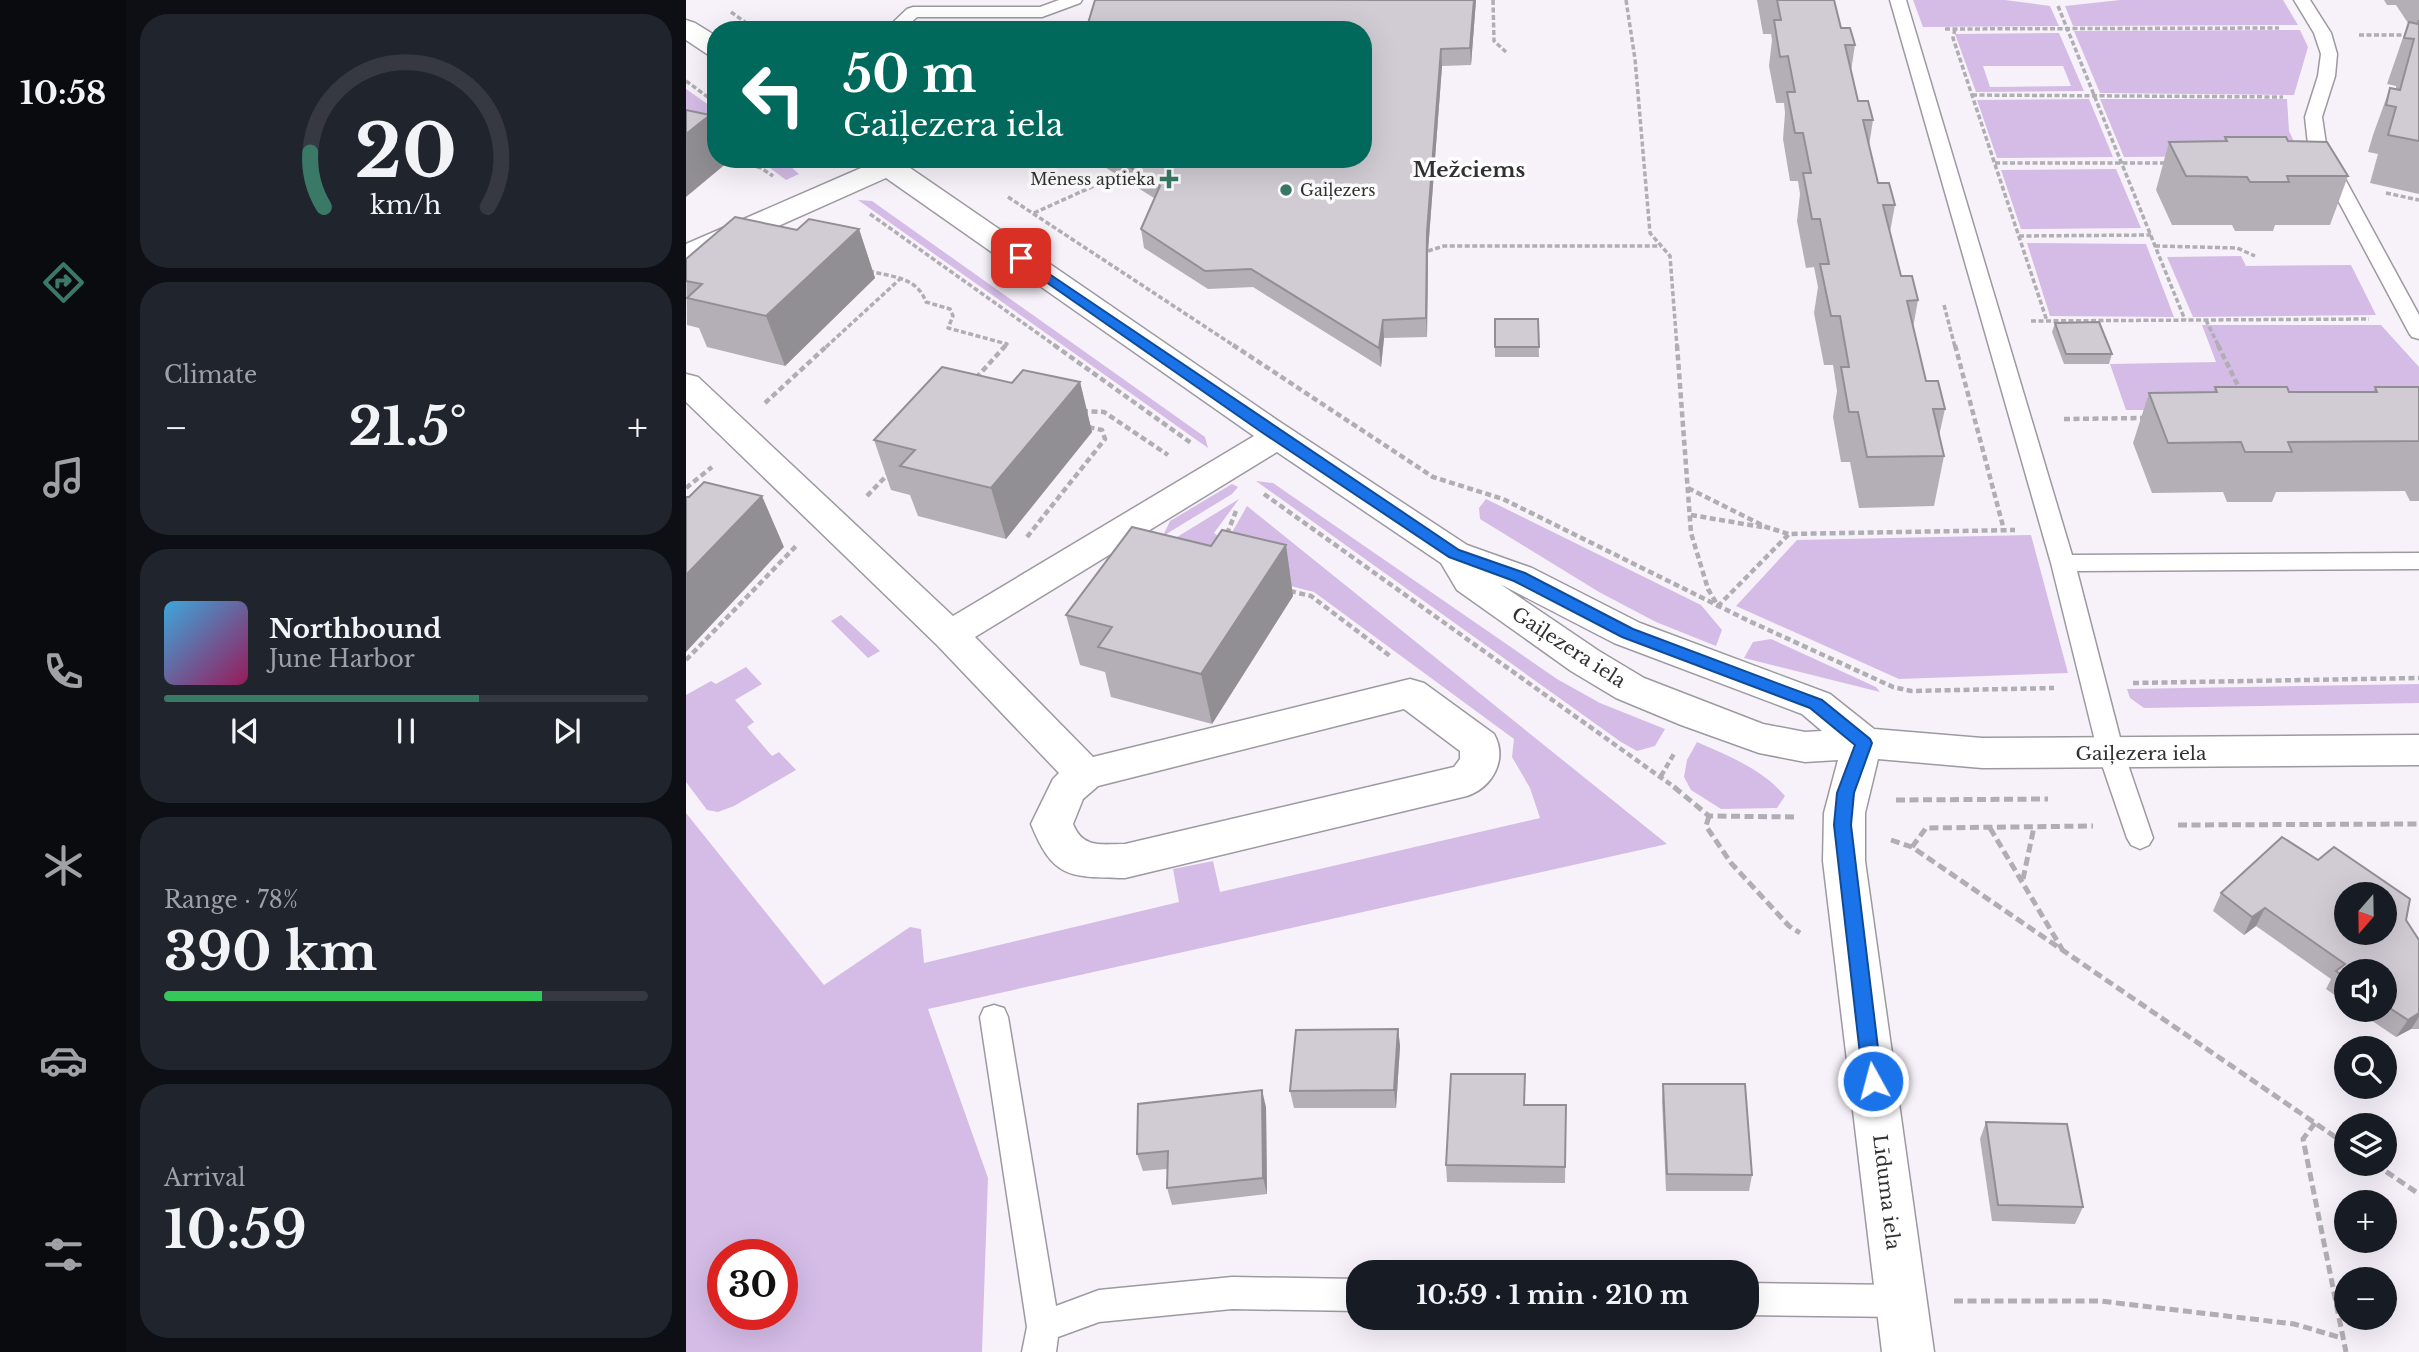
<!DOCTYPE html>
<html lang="en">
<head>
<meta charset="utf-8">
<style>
	body { margin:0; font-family:"Libre Baskerville",serif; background:#20242c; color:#f1f3f6; height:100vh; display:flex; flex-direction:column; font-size:26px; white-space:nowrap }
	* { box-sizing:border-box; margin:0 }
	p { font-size:23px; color:#9ea1a6 }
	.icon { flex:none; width:38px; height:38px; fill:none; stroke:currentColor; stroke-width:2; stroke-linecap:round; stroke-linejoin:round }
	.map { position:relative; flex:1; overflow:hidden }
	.drawer { display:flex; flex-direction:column; gap:14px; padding:14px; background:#0d0f14; width:560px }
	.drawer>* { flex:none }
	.banner { position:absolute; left:21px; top:21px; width:665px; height:147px; border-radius:28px; box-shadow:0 7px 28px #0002; background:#00695c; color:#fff; overflow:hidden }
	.needle { width:46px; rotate:200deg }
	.buttons { position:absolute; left:1648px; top:882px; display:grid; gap:14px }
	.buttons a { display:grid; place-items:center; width:63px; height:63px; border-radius:50%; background:#171b24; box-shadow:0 7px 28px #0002; font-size:35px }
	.speed { position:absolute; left:21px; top:1239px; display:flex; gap:14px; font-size:35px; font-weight:700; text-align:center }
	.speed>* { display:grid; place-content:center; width:91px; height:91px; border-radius:50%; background:#171b24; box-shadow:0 7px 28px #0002; line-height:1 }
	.speed .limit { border:10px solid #d22; background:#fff; color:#111 }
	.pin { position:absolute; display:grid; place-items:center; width:60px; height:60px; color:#fff; margin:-30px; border-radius:14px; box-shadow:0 4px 10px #0006 }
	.me { position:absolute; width:77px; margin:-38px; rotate:353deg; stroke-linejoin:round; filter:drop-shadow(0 0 5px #0008) }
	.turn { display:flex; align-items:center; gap:24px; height:147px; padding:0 21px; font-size:32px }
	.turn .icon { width:91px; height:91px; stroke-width:2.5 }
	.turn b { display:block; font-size:49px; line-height:60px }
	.big { font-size:52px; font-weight:700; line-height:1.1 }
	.drawer .widget { flex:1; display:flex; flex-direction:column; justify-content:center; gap:10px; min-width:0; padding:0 24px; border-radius:28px; background:#20242c }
	.drawer .dial { align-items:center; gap:0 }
	.dial svg { height:182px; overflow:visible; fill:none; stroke:#363941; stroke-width:7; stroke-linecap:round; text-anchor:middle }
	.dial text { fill:#f1f3f6; stroke:none }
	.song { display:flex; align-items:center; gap:21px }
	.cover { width:84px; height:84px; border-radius:10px; background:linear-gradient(135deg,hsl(200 70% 55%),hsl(330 70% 35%)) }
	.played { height:7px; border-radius:4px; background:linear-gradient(90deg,#3a7966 65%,#363941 65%) }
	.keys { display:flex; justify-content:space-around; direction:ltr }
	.heat { display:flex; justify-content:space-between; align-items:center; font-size:38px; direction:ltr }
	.charge { height:10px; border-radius:5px; background:linear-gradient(90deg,#34c759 78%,#363941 0) }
	.trip { position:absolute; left:660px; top:1260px; width:413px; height:70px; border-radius:28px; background:#171b24; box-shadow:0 7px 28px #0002; font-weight:700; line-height:70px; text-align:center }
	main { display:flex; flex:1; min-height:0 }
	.dock { display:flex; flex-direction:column; width:126px; justify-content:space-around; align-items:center; background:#090b0e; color:#9ea1a6 }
	.dock .icon { width:49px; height:49px }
	.dock .selected { color:#3a7966 }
	.dock b { font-size:32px; color:#f1f3f6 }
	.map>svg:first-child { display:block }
	.green { fill:#d4bce6; fill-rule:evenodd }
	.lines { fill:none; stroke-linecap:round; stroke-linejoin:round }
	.service-casing { stroke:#9d99a1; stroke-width:3 }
	.minor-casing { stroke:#9d99a1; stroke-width:3 }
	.path-far2 { stroke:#b0adb3; stroke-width:3.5; stroke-dasharray:5 2.5; stroke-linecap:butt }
	.path-far1 { stroke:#b0adb3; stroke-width:4.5; stroke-dasharray:6 3.5; stroke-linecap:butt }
	.path { stroke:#b0adb3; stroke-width:5; stroke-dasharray:9 4.5; stroke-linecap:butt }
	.service { fill:#fff; fill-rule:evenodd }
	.minor { fill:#fff; fill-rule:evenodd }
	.wall { fill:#b4afb6 }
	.shaded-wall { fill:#928f94 }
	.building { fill:#d1ccd4; stroke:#928f94; stroke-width:2; fill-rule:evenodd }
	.route { fill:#1a73e8; stroke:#114b97; stroke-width:2 }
	.poi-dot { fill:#3a7966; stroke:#fff; stroke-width:2.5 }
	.labels { text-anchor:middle; stroke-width:7; stroke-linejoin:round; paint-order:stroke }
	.far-poi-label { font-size:16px; fill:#313033; stroke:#fff; text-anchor:end }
	.street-label { font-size:19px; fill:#313033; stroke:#fff }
	.far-district-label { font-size:21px; font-weight:bold; fill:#313033; stroke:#fff }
</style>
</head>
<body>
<main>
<nav class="dock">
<b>10:58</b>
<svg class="icon selected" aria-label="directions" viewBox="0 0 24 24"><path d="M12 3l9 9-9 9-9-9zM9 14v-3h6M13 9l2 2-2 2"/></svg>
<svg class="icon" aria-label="music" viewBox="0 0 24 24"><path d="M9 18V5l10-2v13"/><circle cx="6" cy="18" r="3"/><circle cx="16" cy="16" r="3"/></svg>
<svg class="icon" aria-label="phone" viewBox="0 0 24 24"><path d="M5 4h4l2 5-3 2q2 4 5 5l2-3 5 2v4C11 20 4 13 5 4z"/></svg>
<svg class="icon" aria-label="climate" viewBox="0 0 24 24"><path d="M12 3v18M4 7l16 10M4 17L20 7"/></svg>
<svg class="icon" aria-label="car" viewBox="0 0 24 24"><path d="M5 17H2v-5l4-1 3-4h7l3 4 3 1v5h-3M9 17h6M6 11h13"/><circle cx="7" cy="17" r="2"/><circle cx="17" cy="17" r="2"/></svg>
<svg class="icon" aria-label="filters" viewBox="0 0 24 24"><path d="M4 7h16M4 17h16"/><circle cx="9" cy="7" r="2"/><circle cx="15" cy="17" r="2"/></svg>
</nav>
<section class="drawer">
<div class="widget dial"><svg viewBox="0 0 100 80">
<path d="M14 69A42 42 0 1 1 86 69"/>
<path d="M14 69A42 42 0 0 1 8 45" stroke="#3a7966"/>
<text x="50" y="56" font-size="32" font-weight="700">20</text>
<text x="50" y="72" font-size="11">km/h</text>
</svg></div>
<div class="widget"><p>Climate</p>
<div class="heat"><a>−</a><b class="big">21.5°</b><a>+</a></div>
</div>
<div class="widget">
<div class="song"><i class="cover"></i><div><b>Northbound</b><p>June Harbor</p></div></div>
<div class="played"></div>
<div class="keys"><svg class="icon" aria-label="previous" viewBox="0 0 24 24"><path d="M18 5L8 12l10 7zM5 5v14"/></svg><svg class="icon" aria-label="pause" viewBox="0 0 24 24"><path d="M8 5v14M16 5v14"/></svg><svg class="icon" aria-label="next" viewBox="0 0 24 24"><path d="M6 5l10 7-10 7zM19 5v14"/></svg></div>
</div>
<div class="widget"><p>Range · 78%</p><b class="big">390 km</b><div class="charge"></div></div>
<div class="widget"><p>Arrival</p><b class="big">10:59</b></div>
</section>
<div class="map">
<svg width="1733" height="1352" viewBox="0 0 1733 1352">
	<rect width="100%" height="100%" fill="#f7f2fa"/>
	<g class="green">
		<path d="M1227,0H1319L1364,6L1373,26L1237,27Z"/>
		<path d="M1434,0H1597L1612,25L1387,26L1379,6Z"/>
		<path d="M1614,30L1622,47L1608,95L1414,93L1388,31Z"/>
		<path d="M1373,33L1398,91L1290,92L1269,34ZM1297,66H1377L1385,86L1304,87Z"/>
		<path d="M0,89L30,110V154L0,148Z"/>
		<path d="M1403,99L1427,157L1311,158L1291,100Z"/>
		<path d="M1414,99H1601L1603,131L1615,156L1438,157Z"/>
		<path d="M54,159H96L113,174L100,180L80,165Z"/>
		<path d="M1430,169L1455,228L1335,229L1315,170Z"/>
		<path d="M172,200L186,201L519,437L522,448Z"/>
		<path d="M1341,243L1460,244L1488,317L1364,316Z"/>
		<path d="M1555,256L1560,266L1665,265L1690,315L1507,317L1481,257Z"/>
		<path d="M1516,325H1695L1733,367V410H1440L1424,364L1530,362Z"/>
		<path d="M570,481L587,483L871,679L914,703L979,729L969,746L951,751L935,742Z"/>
		<path d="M546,484L552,487L546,494L477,536L484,521Z"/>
		<path d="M553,499L528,533L569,563L478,545Z"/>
		<path d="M800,499L1015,605L1036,630L1030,646L970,622L913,592L794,519L793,508Z"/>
		<path d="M561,506L981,844L242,1009L302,1178L296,1352H0V813L138,985L224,927L235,929L238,963L493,902L487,869L527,861L534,892L854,818L844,788L826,757L828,739L628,592L527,566ZM37,1255H96V1314H37Z"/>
		<path d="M1345,535L1382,673L1213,679L1050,606L1111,540Z"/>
		<path d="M155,615L194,651L182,658L145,621Z"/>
		<path d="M1085,639L1190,687L1194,692L1058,658L1067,642Z"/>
		<path d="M60,667L76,684L49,700L68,722L61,727L86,756L93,752L110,770L48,806L32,812L21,810L0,782V695L25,681L30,684Z"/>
		<path d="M1733,684V703L1458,708L1444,698L1441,689Z"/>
		<path d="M1011,742C1043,756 1076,769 1099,796L1091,808L1035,809L1005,790L998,777L1001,760Z"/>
	</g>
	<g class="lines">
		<defs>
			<g id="service">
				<path d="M373,0H396L394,3L356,17H231L217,30H199L221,9L227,7H354Z"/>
				<path d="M1204,0H1220L1386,555L1733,553V569L1391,571L1438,753L1467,838L1463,845L1454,849L1445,845L1441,838L1412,753L1365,563Z"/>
				<path d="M1608,0H1624L1645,33L1651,54L1649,76L1636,117L1640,144L1733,315V339L1726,337L1723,333L1622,144L1619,117L1632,76L1635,54L1628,33Z"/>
				<path d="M308,1005L318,1008L322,1017L370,1306L413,1290L546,1277L672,1279V1311L546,1309L413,1322L372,1337L370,1352H336L341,1327L294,1017L298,1008Z"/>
				<path d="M1060,1283L1215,1285L1226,1290L1231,1301L1226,1312L1215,1317L1060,1315Z"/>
			</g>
			<g id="minor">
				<path d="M0,20L9,23L30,36V56L21,54L0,40Z"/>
				<path d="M178,159H211L591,420L781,545L846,568L954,623L1144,694L1188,729L1296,738L1733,735V765L1296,768L1192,759L1179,813V861L1248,1352H1196L1137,861L1138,813L1152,760L1119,762L1073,753L995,725L930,698L885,671L771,590L755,563L591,452L289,637L407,757L724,679L738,683L808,734C822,759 807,787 781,796L439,878C384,877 367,879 345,824L367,779L373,773L251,645L0,402V374L12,377L267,616L568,436L200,178L61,240L0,264V244L182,165ZM814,584L928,643L1116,714L1136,731L1119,732L1077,724L958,678L913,651ZM718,709L774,751V759L768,767L439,844C416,844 397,849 387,824L397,799L412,786Z"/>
			</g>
		</defs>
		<use href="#service" class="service-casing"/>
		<use href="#minor" class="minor-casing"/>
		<g class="path-far2">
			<path d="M807,0L808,41L820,52"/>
			<path d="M940,0L949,59L964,233L984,256L991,347"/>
			<path d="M1372,6L1499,320"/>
			<path d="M45,12L70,30"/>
			<path d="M1259,29L1593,28"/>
			<path d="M1269,29L1267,38L1361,321"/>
			<path d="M1673,35H1733"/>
			<path d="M0,81L30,103"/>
			<path d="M1286,95L1597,97"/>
			<path d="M42,159L75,168L87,176"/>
			<path d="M106,159L114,165"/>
			<path d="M1309,163H1483"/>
			<path d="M1700,193L1733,200"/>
			<path d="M322,197L550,347"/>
			<path d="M348,213L430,176"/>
			<path d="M184,214L371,347"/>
			<path d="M1333,236L1465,235"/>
			<path d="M1469,246L1551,248L1569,256"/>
			<path d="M742,251L758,246H975"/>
			<path d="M183,271C207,277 231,277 240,302L264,309L267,316L262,328L321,344L318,347"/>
			<path d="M1258,305L1269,347"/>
			<path d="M1520,320L1533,347"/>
			<path d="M1345,321L1683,319"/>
			<path d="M140,347L214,279"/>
		</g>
		<g class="path-far1">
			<path d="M368,345L505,443"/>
			<path d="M547,345L747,477L817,499L1063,621L1207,687L1225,691L1368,688"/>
			<path d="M991,345L1005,533L1022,589L1032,606L1103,534L1329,530"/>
			<path d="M1269,345L1318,530"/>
			<path d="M1532,345L1555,392"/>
			<path d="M290,378L320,345"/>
			<path d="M79,403L142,345"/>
			<path d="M396,411L418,412L482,455"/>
			<path d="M1378,419L1459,418"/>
			<path d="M0,488L26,467"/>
			<path d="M1002,488L1080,527L1103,534"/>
			<path d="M578,494L991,789"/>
			<path d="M181,496L204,472"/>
			<path d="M1005,515L1076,527"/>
			<path d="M541,534L550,511"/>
			<path d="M341,537L419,439L416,430L402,427"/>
			<path d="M604,591L625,596L704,656"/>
			<path d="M0,660L111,545"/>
			<path d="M1447,683L1733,678"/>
			<path d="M975,776L989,752"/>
		</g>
		<g class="path">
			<path d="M988,787L1023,816L1112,817"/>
			<path d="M1210,800L1362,799"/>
			<path d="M1023,816L1020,826L1045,863L1103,926L1114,933"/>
			<path d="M1492,825L1733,824"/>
			<path d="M1304,828L1376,949"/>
			<path d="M1205,840L1226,847L1661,1145"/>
			<path d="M1226,847L1240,828L1407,826"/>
			<path d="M1337,879L1348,827"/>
			<path d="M1629,1123L1617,1139L1660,1352"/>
			<path d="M1689,1164L1733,1194"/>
			<path d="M1268,1301H1414L1608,1324L1656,1338"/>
		</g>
		<use href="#service" class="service"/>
		<use href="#minor" class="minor"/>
	</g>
	<g class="wall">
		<path d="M790,0L785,65L756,66L742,251L741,337L698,338L695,367L567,287L522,289L458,248L455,229L468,198L406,159H677Z"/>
		<path d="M1071,0H1149V3L1155,28L1169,45L1165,71L1172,101L1187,120L1183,146L1192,183L1209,205L1204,232L1215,276L1232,300L1227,328L1240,381L1259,409L1253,436L1258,456L1248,506L1173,508L1164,462H1155L1147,417L1151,391L1147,365H1138L1128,313L1132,287L1128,267L1120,268L1111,221L1114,194L1112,181H1104L1097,139L1099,113L1098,103H1090L1083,66L1086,40L1085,34H1077Z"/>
		<path d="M1698,0H1733V194L1684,183L1692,154L1682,152L1687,135L1704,88L1710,89V86L1701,84L1722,23L1710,5H1701Z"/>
		<path d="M1539,137L1602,141L1662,176L1644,225H1589L1587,231H1549L1546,225H1486L1470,190L1483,142L1538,141Z"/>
		<path d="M173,229L189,278L99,366L21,347L13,328L1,325L0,259L111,230Z"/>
		<path d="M809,319H852L853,357H809Z"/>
		<path d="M1369,323L1426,354L1423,364H1378L1366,332Z"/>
		<path d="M394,382L406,432L320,539L232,516L224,495L205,490L188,440L326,383Z"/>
		<path d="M1529,387L1603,392H1687L1689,387H1733V501H1724L1719,491L1590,492L1586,502H1541L1537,492L1466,493L1447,443L1463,393L1527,392Z"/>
		<path d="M600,545L607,596L526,724L425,697L419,672L394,665L380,615L525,546Z"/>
		<path d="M1535,893L1720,920L1733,940V1029H1725L1710,1037L1670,1010H1699V971H1661V1004L1640,989L1645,979L1570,926L1558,935L1527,911Z"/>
		<path d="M712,1029L714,1046L710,1108H608L604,1091Z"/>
		<path d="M977,1084L1066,1175L1063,1191H980L976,1101Z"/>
		<path d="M839,1091V1105H880L879,1183L761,1182L760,1165Z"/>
		<path d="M580,1107L581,1194L486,1205L481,1188V1169L457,1171L451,1154Z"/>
		<path d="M1300,1122L1397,1207L1389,1224L1306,1221L1294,1139Z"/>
	</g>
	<g class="shaded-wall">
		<path d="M788,0H790L785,65L784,48Z"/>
		<path d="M755,49L756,66L742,251L741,337L740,318L741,232Z"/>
		<path d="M24,115L30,129V159H41L42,162L0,197V134Z"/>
		<path d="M173,229L189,278L99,366L80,316Z"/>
		<path d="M697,320L698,338L695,367L693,348Z"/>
		<path d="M394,382L406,432L320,539L305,488Z"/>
		<path d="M76,496L98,547L0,652V575Z"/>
		<path d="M600,545L607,596L526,724L515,674Z"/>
		<path d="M1579,908L1570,926L1558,935L1566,917Z"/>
		<path d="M1733,1013V1017L1725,1029L1710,1037L1722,1020Z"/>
		<path d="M712,1029L714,1046L710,1108L708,1090Z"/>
		<path d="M576,1090L580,1107L581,1194L577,1178Z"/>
	</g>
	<g class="building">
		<path d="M409,0H788L784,48L755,49L741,232L740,318L697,320L693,348L565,269L519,271L455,229L474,186L431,159H677V30H400Z"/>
		<path d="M1091,0H1148L1155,28H1164L1169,45H1159L1172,101H1182L1187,120H1177L1192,183H1203L1209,205H1197L1215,276H1226L1232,300L1221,301L1240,381H1252L1259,409H1247L1258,456L1181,457L1172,412H1163L1155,367H1163L1154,316H1145L1134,264H1143L1134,219H1126L1117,173H1125L1117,133H1109L1101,92H1109L1102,56L1094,57L1088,20H1095Z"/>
		<path d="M1733,20V141L1702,135L1710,107L1700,105L1704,88L1714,90L1728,39L1718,38L1723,22L1732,24Z"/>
		<path d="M0,110L24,115L0,134Z"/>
		<path d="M1539,137H1600L1602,141L1641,142L1662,176H1601L1603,182H1564L1561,177L1500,176L1483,142L1541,141Z"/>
		<path d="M49,217L111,230L123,219L173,229L80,316L1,298L16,284L0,281V259Z"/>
		<path d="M809,319H852L853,347H809Z"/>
		<path d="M1413,322L1426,354H1380L1369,323Z"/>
		<path d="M256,367L326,383L337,370L394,382L305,488L214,466L229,450L188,440Z"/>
		<path d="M1529,387H1601L1603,392H1691L1689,387H1733V441L1602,442L1606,452H1559L1555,442L1482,443L1463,393L1531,392Z"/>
		<path d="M18,482L76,496L0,575V497H3Z"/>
		<path d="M446,527L525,546L536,530L600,545L515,674L412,647L426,627L380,615Z"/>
		<path d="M1596,837L1632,860L1648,847L1724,899L1720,920L1733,940V1013L1722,1020L1699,1005V971H1661V979L1650,971L1659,964L1579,908L1566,917L1535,893ZM1661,894H1699V933H1661Z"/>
		<path d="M712,1029L708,1090L604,1091L610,1030Z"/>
		<path d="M765,1074H839L838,1105H880L879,1167L760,1165Z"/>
		<path d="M977,1084H1059L1066,1175L981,1174Z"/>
		<path d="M576,1090L577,1178L481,1188L482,1151L451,1154L452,1104Z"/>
		<path d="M1300,1122L1381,1124L1397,1207L1312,1205Z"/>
	</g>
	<path class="route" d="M335,255L773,550L839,573L947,629L1136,700L1184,739L1186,743L1168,793L1165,825L1196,1081L1194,1087L1187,1089L1180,1087L1177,1081L1148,825L1151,793L1169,745L1124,708L936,637L828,581L763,557L574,431L330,261L329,258Z"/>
	<g class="poi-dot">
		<path d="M479.5 168.5h7v7h7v7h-7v7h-7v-7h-7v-7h7z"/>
		<circle cx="600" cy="190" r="7"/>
	</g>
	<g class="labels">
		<g class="far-poi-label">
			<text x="469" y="185">Mēness aptieka</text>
			<text x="614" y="196" text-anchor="start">Gaiļezers</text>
		</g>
		<g class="street-label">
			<text transform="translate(883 647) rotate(33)" y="7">Gaiļezera iela</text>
			<text x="1455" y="760">Gaiļezera iela</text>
			<text transform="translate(1201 1192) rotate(83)" y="7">Līduma iela</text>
		</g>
		<g class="far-district-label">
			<text x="783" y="177">Mežciems</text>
		</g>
	</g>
</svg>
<div class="buttons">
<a><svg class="needle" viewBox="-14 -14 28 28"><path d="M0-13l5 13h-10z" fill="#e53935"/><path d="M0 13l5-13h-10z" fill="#9ea1a6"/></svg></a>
<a><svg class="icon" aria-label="sound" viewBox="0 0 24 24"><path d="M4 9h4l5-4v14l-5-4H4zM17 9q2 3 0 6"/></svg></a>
<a><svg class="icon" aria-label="search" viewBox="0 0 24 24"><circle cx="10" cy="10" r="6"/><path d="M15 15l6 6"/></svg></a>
<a><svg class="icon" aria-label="layers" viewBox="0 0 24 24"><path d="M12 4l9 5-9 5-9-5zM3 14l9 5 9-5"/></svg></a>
<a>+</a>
<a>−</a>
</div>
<div class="speed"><div class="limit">30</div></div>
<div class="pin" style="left:335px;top:258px;background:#d93025"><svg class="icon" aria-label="arrive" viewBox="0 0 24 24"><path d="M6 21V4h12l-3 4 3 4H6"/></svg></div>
<svg class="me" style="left:1187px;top:1081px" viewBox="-20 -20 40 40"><circle r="17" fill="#1a73e8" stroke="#fff" stroke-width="3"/><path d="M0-11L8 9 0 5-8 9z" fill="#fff"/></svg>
<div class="trip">10:59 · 1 min · 210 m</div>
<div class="banner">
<div class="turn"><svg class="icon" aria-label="left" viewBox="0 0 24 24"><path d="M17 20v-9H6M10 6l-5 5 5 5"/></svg><div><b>50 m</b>Gaiļezera iela</div></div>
</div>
</div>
</main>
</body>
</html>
